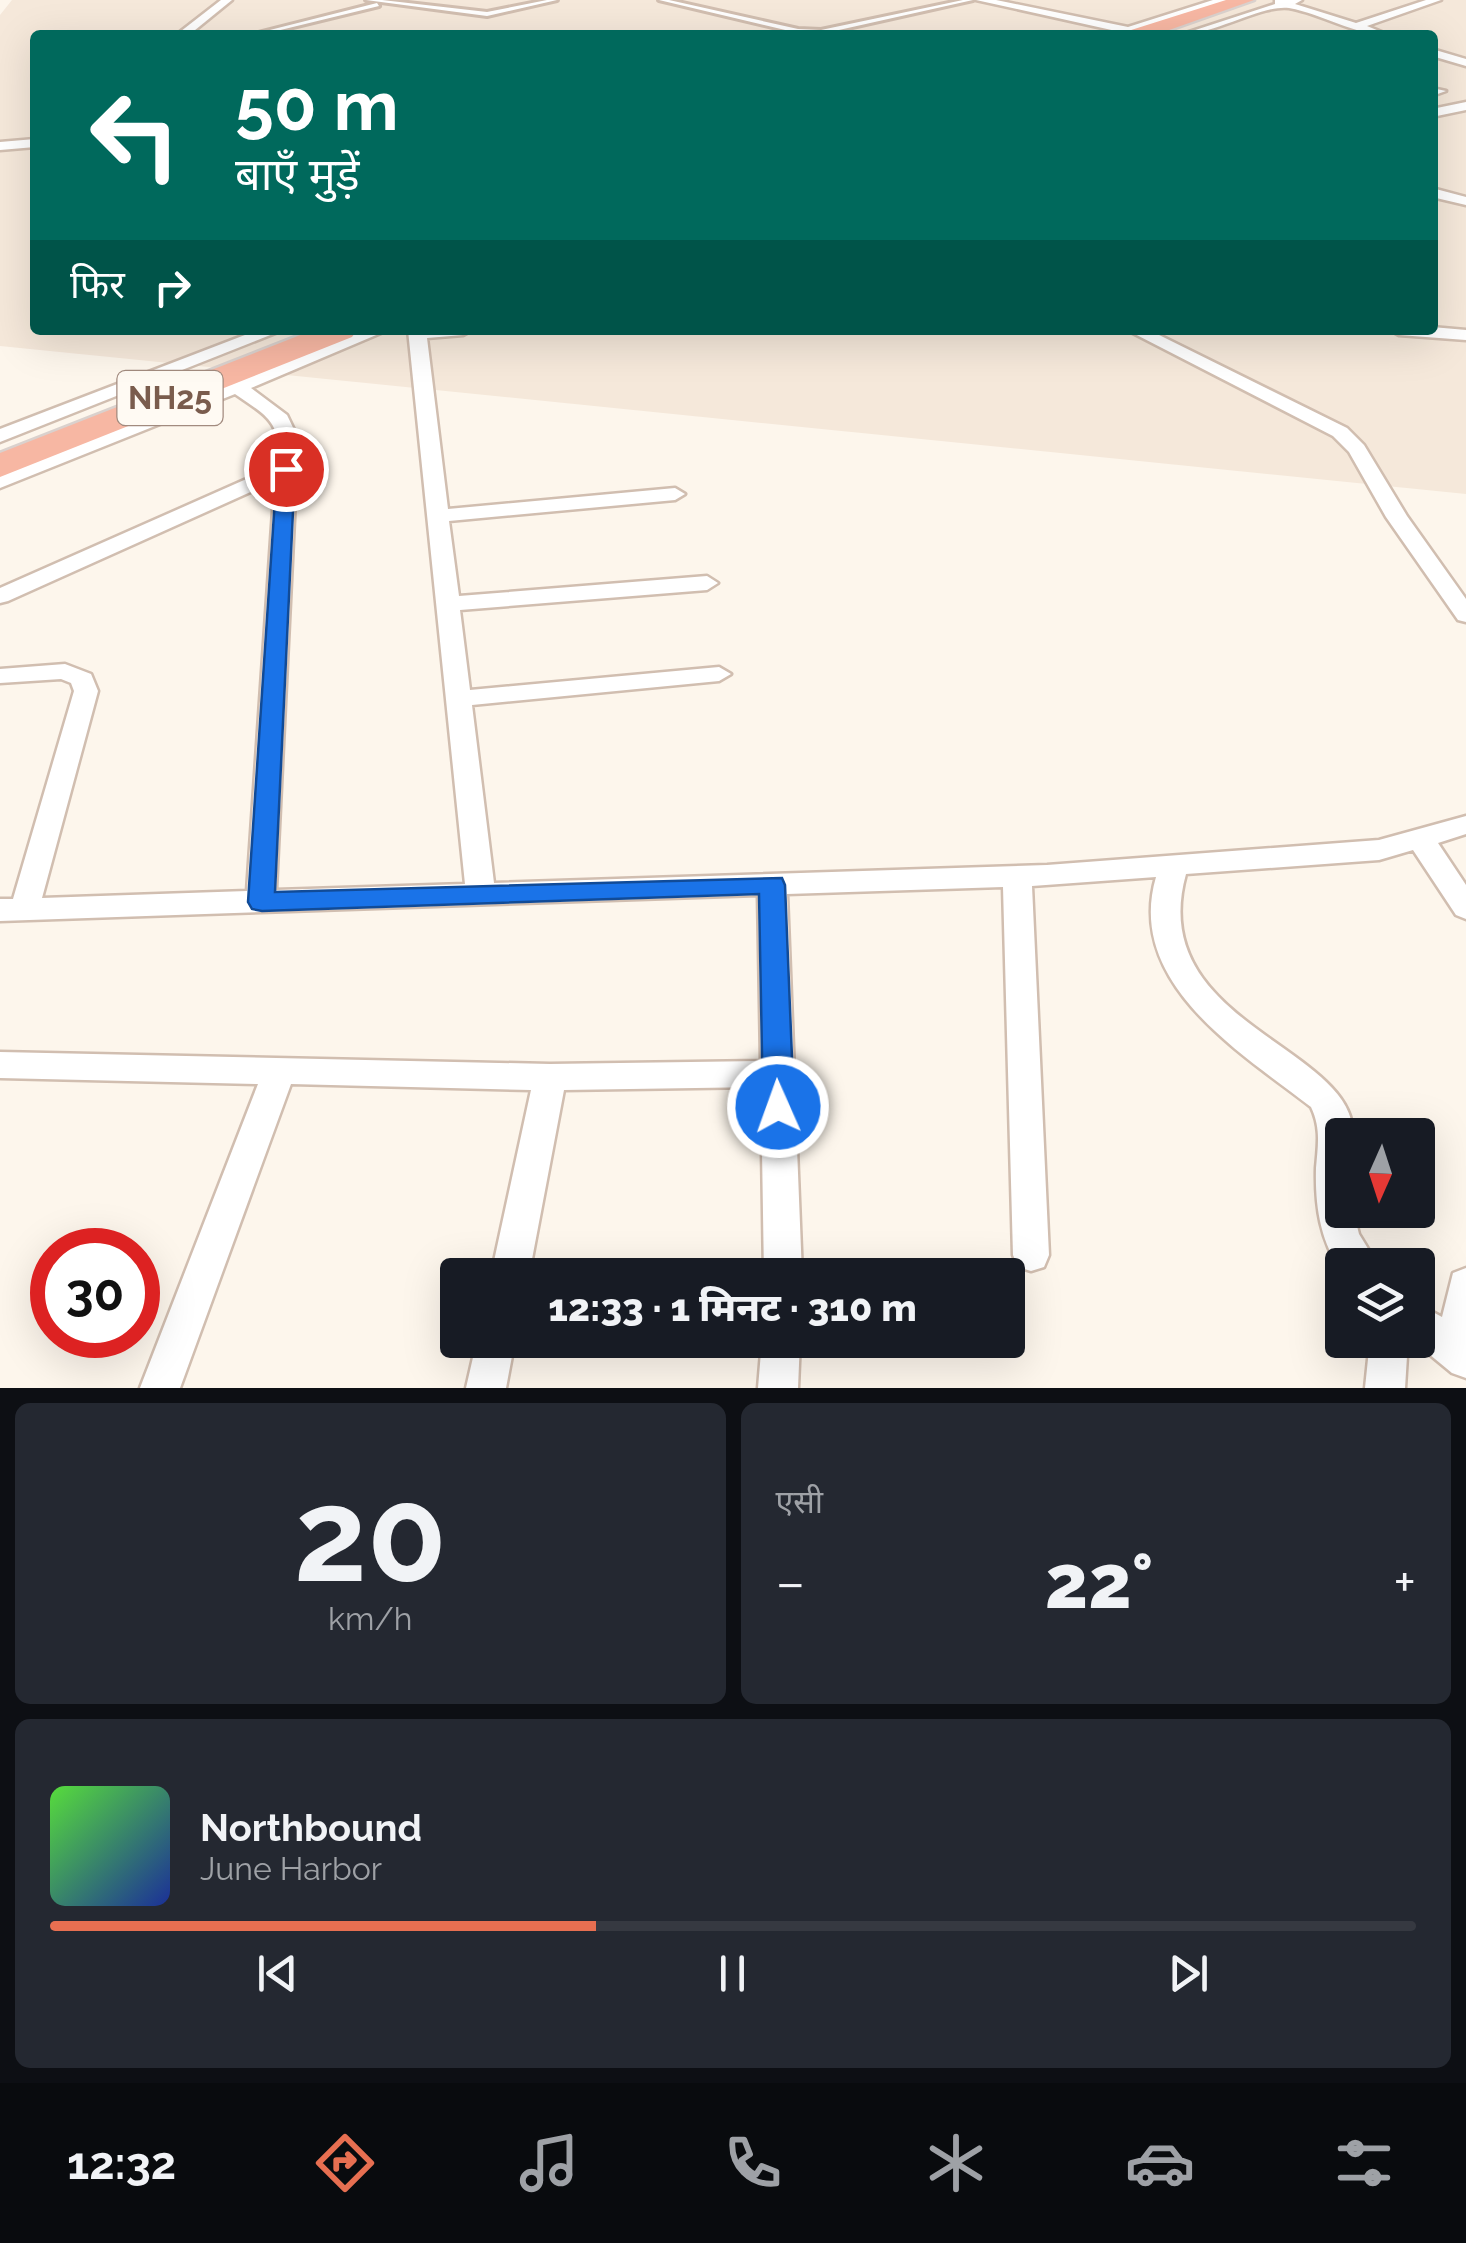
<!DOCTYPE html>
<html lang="hi">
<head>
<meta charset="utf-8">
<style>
	body { margin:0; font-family:Raleway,"Noto Sans Devanagari",sans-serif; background:#242831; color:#f1f3f6; height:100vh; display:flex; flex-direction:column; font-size:38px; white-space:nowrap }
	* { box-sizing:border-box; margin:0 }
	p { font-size:32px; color:#9ea1a6 }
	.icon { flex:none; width:55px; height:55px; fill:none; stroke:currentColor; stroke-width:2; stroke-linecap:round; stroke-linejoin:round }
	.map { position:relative; height:1388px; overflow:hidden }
	.drawer { display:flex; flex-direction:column; gap:15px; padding:15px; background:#0d0f14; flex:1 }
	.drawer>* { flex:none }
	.hud { position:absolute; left:30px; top:30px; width:1408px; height:305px; border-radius:10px; box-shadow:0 10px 40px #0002; background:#00695c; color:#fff; overflow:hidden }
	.needle { width:65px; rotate:183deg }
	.fabs { position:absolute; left:1325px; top:1118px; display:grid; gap:20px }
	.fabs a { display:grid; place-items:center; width:110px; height:110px; border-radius:10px; background:#171b24; box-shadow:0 10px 40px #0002; font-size:50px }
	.speed { position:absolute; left:30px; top:1228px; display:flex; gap:20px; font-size:50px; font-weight:700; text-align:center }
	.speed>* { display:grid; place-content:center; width:130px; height:130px; border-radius:50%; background:#171b24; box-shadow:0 10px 40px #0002; line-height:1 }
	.speed .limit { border:15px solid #d22; background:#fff; color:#111 }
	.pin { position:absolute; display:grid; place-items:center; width:85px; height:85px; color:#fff; margin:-42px; border:5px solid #fff; border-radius:50%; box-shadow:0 2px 10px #0007 }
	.me { position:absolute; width:110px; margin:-55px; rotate:358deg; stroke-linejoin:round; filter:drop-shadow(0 0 8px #0008) }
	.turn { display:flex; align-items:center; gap:35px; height:210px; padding:0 40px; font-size:45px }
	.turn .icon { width:130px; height:130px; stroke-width:2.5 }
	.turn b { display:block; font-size:70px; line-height:85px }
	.then { display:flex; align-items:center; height:95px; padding:0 40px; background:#0003; gap:20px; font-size:38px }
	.big { font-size:75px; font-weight:800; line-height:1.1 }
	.drawer .widget { flex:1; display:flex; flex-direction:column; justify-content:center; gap:15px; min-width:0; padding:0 35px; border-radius:15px; background:#242831 }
	.drawer .dial { align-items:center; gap:0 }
	.dial b { font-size:130px; line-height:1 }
	.song { display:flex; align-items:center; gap:30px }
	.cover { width:120px; height:120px; border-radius:15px; background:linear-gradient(135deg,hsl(110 70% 55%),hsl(230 70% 35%)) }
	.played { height:10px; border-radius:5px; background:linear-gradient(90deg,#e76f51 40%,#363941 40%) }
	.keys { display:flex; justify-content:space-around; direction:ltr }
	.heat { display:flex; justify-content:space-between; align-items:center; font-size:55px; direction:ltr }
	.drawer .tiles { flex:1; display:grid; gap:15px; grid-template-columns:1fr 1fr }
	.widget:last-child { grid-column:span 2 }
	.trip { position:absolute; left:440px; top:1258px; width:585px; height:100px; border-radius:10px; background:#171b24; box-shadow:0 10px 40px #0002; font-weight:800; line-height:100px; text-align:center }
	.menu { display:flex; height:160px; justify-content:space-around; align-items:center; background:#090b0e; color:#9ea1a6 }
	.menu .icon { width:70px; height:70px }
	.menu .selected { color:#e76f51 }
	.menu b { font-size:45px; color:#f1f3f6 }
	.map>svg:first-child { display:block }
	.residential { fill:#f5e8da; fill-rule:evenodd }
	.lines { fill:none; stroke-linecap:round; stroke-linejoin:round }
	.lane-casing { stroke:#d1beb0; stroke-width:6 }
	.street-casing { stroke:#d1beb0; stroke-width:5 }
	.highway-casing { stroke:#dad1cd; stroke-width:5 }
	.lane { fill:#fff; fill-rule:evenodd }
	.street { fill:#fff; fill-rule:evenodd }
	.highway { fill:#f7b7a3; fill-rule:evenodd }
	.route { fill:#1a73e8; stroke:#114b97; stroke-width:2.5 }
	.labels { text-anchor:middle; stroke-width:8; stroke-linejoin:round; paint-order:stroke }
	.shield { fill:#fffaf3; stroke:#a28b7f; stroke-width:2.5 }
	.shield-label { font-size:32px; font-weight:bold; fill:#7a5c4d }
</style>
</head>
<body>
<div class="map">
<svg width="1466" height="1388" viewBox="0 0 1466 1388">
	<rect width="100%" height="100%" fill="#fdf6ec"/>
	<path class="residential" d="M12,0H1466V494L0,346V15ZM35,35H1432V330H35Z"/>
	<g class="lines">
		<defs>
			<g id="lane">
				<path d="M366,0H382L487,12L547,0H557L487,16Z"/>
				<path d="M659,0H669L798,29L821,30L963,0H973L821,34L798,33Z"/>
				<path d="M377,3L379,6L260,35H250Z"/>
			</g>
			<g id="street">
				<path d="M221,0H232L189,35H176Z"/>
				<path d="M976,0H996L1128,27L1213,0H1229L1124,35H1107L1116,31Z"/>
				<path d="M1275,0H1302L1295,4L1356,23L1426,0H1441L1367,26L1389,35C1353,35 1323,14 1289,8C1264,4 1213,35 1180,35L1275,4Z"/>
				<path d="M1432,49L1466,59V66L1432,56Z"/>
				<path d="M1432,88L1446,91L1432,96Z"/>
				<path d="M1466,102V110L1432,117V109Z"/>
				<path d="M35,139V147L0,150V142Z"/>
				<path d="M1432,188L1466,197V205L1432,197Z"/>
				<path d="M1432,327L1466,330V340L1399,335L1390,330Z"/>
				<path d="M258,330H283L0,442V429Z"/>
				<path d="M364,330H388L251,388L287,415L298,438L276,890L465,884L408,330H472L463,335L427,338L448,509L675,488L685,494L675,500L449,521L459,596L707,576L718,583L707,590L460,610L470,690L719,667L731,674L719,681L472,705L494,883L1047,865L1379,840L1466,816V834L1438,843L1466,885V919L1456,915L1413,850L1379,860L1186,874C1144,1024 1355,1046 1353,1135H1342V1210H1353L1359,1234L1378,1265H1342V1272C1320,1241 1315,1206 1316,1168C1318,1145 1321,1128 1311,1107C1240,1052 1125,983 1156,877L1032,886L1049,1255L1044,1267L1031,1271L1018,1267L1013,1255L1003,887L787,894L802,1275H764L761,1087L564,1090L529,1275H491L531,1090L291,1084L180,1388H140L258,1084L0,1078V1052L550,1064L761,1061L758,895L0,921V899H13L74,691L71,683L61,679L0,683V669L65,664L91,674L98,691L42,898L247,891L275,481L8,601L0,603V588L276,466C283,422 268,417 235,394L0,488V475Z"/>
				<path d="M1127,330H1149L1347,428L1364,445L1407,516L1466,599V622L1458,620L1386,517L1349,452L1333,436Z"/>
				<path d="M1466,1268V1378L1452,1373L1412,1340H1418V1304L1442,1317L1453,1273Z"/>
				<path d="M477,1340H515L506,1388H466Z"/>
				<path d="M762,1340H800L798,1388H758Z"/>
				<path d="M1370,1340H1408L1405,1388H1365Z"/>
			</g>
			<g id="highway">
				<path d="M1226,0H1254L1155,35H1125L1128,31Z"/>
				<path d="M313,330H357L352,337L0,477V453Z"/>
			</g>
		</defs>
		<use href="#lane" class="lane-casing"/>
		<use href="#street" class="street-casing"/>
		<use href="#highway" class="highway-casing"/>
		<use href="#lane" class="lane"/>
		<use href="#street" class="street"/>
		<use href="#highway" class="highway"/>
	</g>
	<path class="route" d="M286,463L295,469L275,892L782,878L785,885L794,1107L789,1116L778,1120L768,1116L763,1107L759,894L262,911L252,909L248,902L277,469Z"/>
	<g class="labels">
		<rect class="shield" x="117.5" y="371" width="105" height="54" rx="8"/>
		<g class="shield-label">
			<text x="170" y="409">NH25</text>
		</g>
	</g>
</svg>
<div class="fabs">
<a><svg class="needle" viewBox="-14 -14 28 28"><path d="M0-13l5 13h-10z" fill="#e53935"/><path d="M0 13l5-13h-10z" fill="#9ea1a6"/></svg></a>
<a><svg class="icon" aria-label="layers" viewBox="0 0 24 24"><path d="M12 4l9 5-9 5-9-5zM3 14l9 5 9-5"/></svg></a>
</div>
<div class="speed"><div class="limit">30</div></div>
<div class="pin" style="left:286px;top:469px;background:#d93025"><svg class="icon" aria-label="arrive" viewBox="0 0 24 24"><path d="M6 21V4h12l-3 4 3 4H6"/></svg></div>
<svg class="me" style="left:778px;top:1107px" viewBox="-20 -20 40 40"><circle r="17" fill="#1a73e8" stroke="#fff" stroke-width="3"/><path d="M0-11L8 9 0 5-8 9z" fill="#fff"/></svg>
<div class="trip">12:33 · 1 मिनट · 310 m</div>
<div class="hud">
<div class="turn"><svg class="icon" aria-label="left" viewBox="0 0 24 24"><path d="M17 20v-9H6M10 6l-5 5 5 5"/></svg><div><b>50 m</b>बाएँ मुड़ें</div></div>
<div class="then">फिर<svg class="icon" aria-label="right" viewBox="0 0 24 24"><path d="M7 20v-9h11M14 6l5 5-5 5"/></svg></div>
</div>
</div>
<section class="drawer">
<div class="tiles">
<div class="widget dial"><b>20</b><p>km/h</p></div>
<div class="widget"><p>एसी</p>
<div class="heat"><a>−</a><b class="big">22°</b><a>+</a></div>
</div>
<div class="widget">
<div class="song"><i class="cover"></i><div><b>Northbound</b><p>June Harbor</p></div></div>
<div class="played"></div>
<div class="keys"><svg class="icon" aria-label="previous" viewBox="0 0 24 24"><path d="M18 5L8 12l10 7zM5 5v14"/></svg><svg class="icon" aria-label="pause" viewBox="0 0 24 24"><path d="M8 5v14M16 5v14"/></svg><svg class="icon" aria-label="next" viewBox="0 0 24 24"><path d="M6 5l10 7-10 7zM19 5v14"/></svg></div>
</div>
</div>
</section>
<nav class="menu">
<b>12:32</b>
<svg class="icon selected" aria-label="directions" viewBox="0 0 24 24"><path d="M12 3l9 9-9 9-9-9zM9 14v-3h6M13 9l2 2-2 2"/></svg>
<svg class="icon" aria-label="music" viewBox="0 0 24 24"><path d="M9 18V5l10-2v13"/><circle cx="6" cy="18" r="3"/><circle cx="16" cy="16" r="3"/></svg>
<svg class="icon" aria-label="phone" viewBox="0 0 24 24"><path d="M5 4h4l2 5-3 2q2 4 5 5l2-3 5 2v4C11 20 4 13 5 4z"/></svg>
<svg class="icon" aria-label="climate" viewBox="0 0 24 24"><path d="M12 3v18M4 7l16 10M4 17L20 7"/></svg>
<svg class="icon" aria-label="car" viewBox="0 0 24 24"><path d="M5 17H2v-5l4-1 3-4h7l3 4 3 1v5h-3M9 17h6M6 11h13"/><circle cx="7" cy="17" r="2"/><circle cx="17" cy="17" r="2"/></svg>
<svg class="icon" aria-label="filters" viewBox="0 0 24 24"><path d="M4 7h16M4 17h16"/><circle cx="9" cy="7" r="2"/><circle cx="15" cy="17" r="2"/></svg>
</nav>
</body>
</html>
